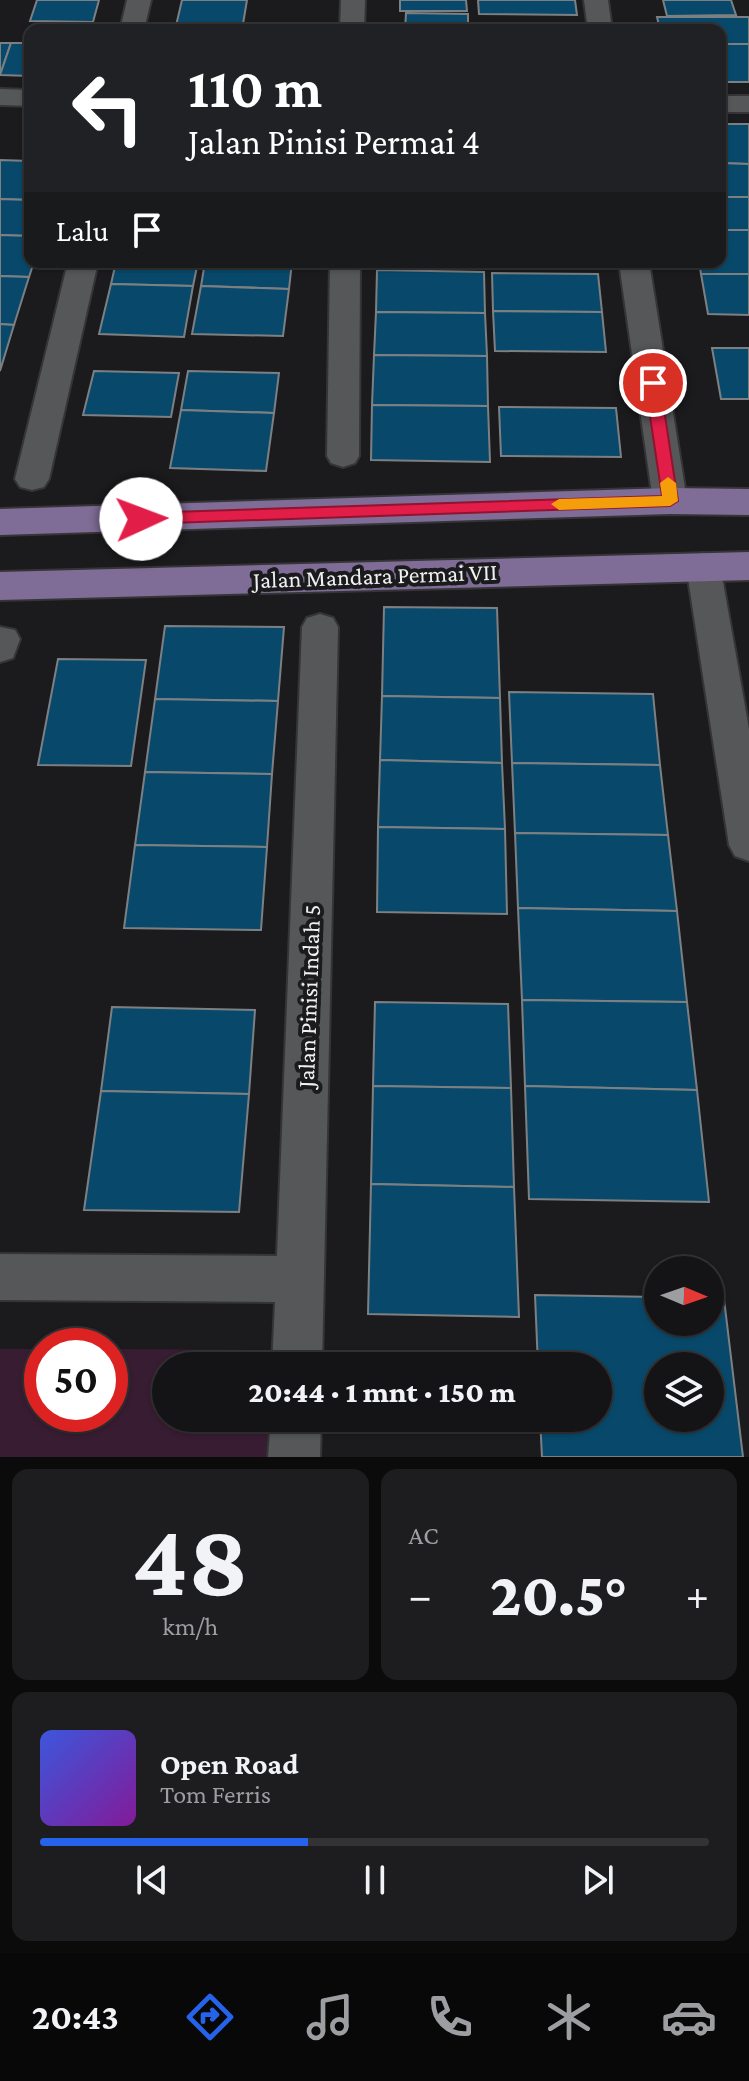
<!DOCTYPE html>
<html lang="id">
<head>
<meta charset="utf-8">
<style>
	body { margin:0; font-family:"Crimson Pro",serif; background:#1d1d1f; color:#f1f3f6; height:100vh; display:flex; flex-direction:column; font-size:30px; white-space:nowrap }
	* { box-sizing:border-box; margin:0 }
	p { font-size:26px; color:#9d9ea1 }
	.icon { flex:none; width:44px; height:44px; fill:none; stroke:currentColor; stroke-width:2; stroke-linecap:round; stroke-linejoin:round }
	.map { position:relative; height:1457px; overflow:hidden }
	.details { display:flex; flex-direction:column; gap:12px; padding:12px; background:#0b0b0c; flex:1 }
	.details>* { flex:none }
	.guide { position:absolute; left:24px; top:24px; width:702px; height:244px; border-radius:16px; box-shadow:0 2px 6px #0004,0 0 0 2px #333335; background:#202124; color:#fff; overflow:hidden }
	.needle { width:52px; rotate:92deg }
	.buttons { position:absolute; left:644px; top:1256px; display:grid; gap:16px }
	.buttons a { display:grid; place-items:center; width:80px; height:80px; border-radius:50%; background:#141416; box-shadow:0 2px 6px #0004,0 0 0 2px #333335; font-size:40px }
	.speed { position:absolute; left:24px; top:1328px; display:flex; gap:16px; font-size:40px; font-weight:700; text-align:center }
	.speed>* { display:grid; place-content:center; width:104px; height:104px; border-radius:50%; background:#141416; box-shadow:0 2px 6px #0004,0 0 0 2px #333335; line-height:1 }
	.speed .limit { border:12px solid #d22; background:#fff; color:#111 }
	.pin { position:absolute; display:grid; place-items:center; width:68px; height:68px; color:#fff; margin:-34px; border:4px solid #fff; border-radius:50%; box-shadow:0 2px 8px #0007 }
	.me { position:absolute; width:88px; margin:-44px; rotate:88deg; stroke-linejoin:round; filter:drop-shadow(0 0 6px #0008) }
	.turn { display:flex; align-items:center; gap:28px; height:168px; padding:0 32px; font-size:36px }
	.turn .icon { width:104px; height:104px; stroke-width:2.5 }
	.turn b { display:block; font-size:56px; line-height:68px }
	.then { display:flex; align-items:center; height:76px; padding:0 32px; background:#0003; gap:16px; font-size:30px }
	.big { font-size:60px; font-weight:800; line-height:1.1 }
	.details .tile { flex:1; display:flex; flex-direction:column; justify-content:center; gap:12px; min-width:0; padding:0 28px; border-radius:16px; background:#1d1d1f }
	.details .dial { align-items:center; gap:0 }
	.dial b { font-size:104px; line-height:1 }
	.song { display:flex; align-items:center; gap:24px }
	.cover { width:96px; height:96px; border-radius:12px; background:linear-gradient(135deg,hsl(230 70% 55%),hsl(290 70% 35%)) }
	.played { height:8px; border-radius:4px; background:linear-gradient(90deg,#2563eb 40%,#333335 40%) }
	.keys { display:flex; justify-content:space-around; direction:ltr }
	.heat { display:flex; justify-content:space-between; align-items:center; font-size:44px; direction:ltr }
	.details .tiles { flex:1; display:grid; gap:12px; grid-template-columns:1fr 1fr }
	.tile:last-child { grid-column:span 2 }
	.trip { position:absolute; left:152px; top:1352px; width:460px; height:80px; border-radius:40px; background:#141416; box-shadow:0 2px 6px #0004,0 0 0 2px #333335; font-weight:800; line-height:80px; text-align:center }
	.menu { display:flex; height:128px; justify-content:space-around; align-items:center; background:#080809; color:#9d9ea1 }
	.menu .icon { width:56px; height:56px }
	.menu .current { color:#2563eb }
	.menu b { font-size:36px; color:#f1f3f6 }
	.map>svg:first-child { display:block }
	.green { fill:#381c31 }
	.building { fill:#08496b; stroke:#7d8082; stroke-width:2; fill-rule:evenodd }
	.lines { fill:none; stroke-linecap:round; stroke-linejoin:round }
	.minor-casing { stroke:#353537; stroke-width:4 }
	.major-casing { stroke:#353537; stroke-width:4 }
	.minor { fill:#565759; fill-rule:evenodd }
	.major { fill:#7f6d97; fill-rule:evenodd }
	.route { fill:#e11d48; stroke:#92132f; stroke-width:2 }
	.slow { fill:#f59e0b }
	.labels { text-anchor:middle; stroke-width:8; stroke-linejoin:round; paint-order:stroke }
	.street-label { font-size:24px; fill:#eff0f2; stroke:#1b1b1e }
</style>
</head>
<body>
<div class="map">
<svg width="749" height="1457" viewBox="0 0 749 1457">
	<rect width="100%" height="100%" fill="#1b1b1e"/>
	<path class="green" d="M0,1349H42V1414H110V1349L272,1350V1366H166V1418H269L268,1457H0Z"/>
	<g class="building">
		<path d="M37,0H99L93,22L30,21Z"/>
		<path d="M182,0H247L242,30H175Z"/>
		<path d="M400,0H466L467,11H400Z"/>
		<path d="M478,0H575L577,15L479,14Z"/>
		<path d="M663,0H731L736,15L667,16Z"/>
		<path d="M406,13L468,14V30H405Z"/>
		<path d="M657,17H749V44H720V30H660Z"/>
		<path d="M0,43H11L0,75Z"/>
		<path d="M11,43H30V76L0,75Z"/>
		<rect x="720" y="44" width="29" height="38"/>
		<path d="M720,124H749V164L720,163Z"/>
		<path d="M0,160L30,161V200L0,199Z"/>
		<path d="M720,163L749,164V197H720Z"/>
		<rect x="720" y="197" width="29" height="33"/>
		<path d="M0,199L30,200V236L0,235Z"/>
		<path d="M720,230H749V274H701L699,262H720Z"/>
		<path d="M0,235L30,236V262H34L29,277L0,276Z"/>
		<path d="M116,262H198L193,286L111,284Z"/>
		<path d="M205,262H292L289,289L201,286Z"/>
		<path d="M377,270L484,272L485,313L376,312Z"/>
		<path d="M492,273L598,274L602,312L493,311Z"/>
		<path d="M701,274H749V315L708,314Z"/>
		<path d="M0,276L29,277L14,325L0,324Z"/>
		<path d="M111,284L193,286L184,337L99,334Z"/>
		<path d="M201,286L289,289L283,336L192,334Z"/>
		<path d="M493,311L602,312L606,352L495,351Z"/>
		<path d="M376,312L485,313L487,356L374,355Z"/>
		<path d="M0,324L14,325L0,371Z"/>
		<path d="M712,348H749V399H721Z"/>
		<path d="M374,355L487,356L488,406L372,405Z"/>
		<path d="M94,371L179,373L171,417L83,415Z"/>
		<path d="M188,371L279,373L274,413L181,410Z"/>
		<path d="M372,405L488,406L490,462L371,460Z"/>
		<path d="M499,407L616,408L621,457L501,456Z"/>
		<path d="M181,410L274,413L266,471L170,468Z"/>
		<path d="M384,607L497,608L500,698L382,696Z"/>
		<path d="M165,626L284,627L278,701L155,699Z"/>
		<path d="M58,659L146,660L131,766L38,765Z"/>
		<path d="M509,692L653,694L660,765L512,763Z"/>
		<path d="M382,696L500,698L502,763L380,760Z"/>
		<path d="M155,699L278,701L272,774L145,772Z"/>
		<path d="M380,760L502,763L505,829L378,827Z"/>
		<path d="M512,763L660,765L668,835L515,833Z"/>
		<path d="M145,772L272,774L267,847L135,845Z"/>
		<path d="M378,827L505,829L507,914L377,912Z"/>
		<path d="M515,833L668,835L677,911L518,908Z"/>
		<path d="M135,845L267,847L261,930L124,928Z"/>
		<path d="M518,908L677,911L687,1002L522,1000Z"/>
		<path d="M522,1000L687,1002L697,1090L525,1086Z"/>
		<path d="M375,1002L508,1004L511,1088L373,1086Z"/>
		<path d="M112,1007L255,1010L249,1094L101,1091Z"/>
		<path d="M373,1086L511,1088L514,1187L371,1184Z"/>
		<path d="M525,1086L697,1090L709,1202L529,1199Z"/>
		<path d="M101,1091L249,1094L239,1212L84,1210Z"/>
		<path d="M371,1184L514,1187L519,1317L368,1314Z"/>
		<path d="M535,1295L658,1297V1322H710V1298L724,1299L743,1457H542L540,1418H598V1366H538ZM658,1366H710V1418H658Z"/>
	</g>
	<g class="lines">
		<defs>
			<g id="minor">
				<path d="M127,0H151L144,30H120Z"/>
				<path d="M341,0H365L364,30H340Z"/>
				<path d="M584,0H608L612,30H588Z"/>
				<path d="M0,89L30,90V106L0,105Z"/>
				<rect x="720" y="96" width="29" height="16"/>
				<path d="M68,262H98L49,479L44,487L32,490L20,487L15,479Z"/>
				<path d="M330,262H360L359,456L355,463L343,467L331,463L327,456Z"/>
				<path d="M619,262H649L687,501L682,509L670,512L658,509L653,501Z"/>
				<path d="M703,553L715,557L720,565L749,729V861L735,856L729,845L686,565L691,557Z"/>
				<path d="M320,614L333,618L338,627L322,1366H272L275,1302L0,1300V1254L277,1256L302,627L307,618Z"/>
				<path d="M0,627L15,630L20,639L13,658L0,662Z"/>
				<path d="M271,1418H321L320,1457H268Z"/>
			</g>
			<g id="major">
				<path d="M670,488L749,489V515L670,514L0,535V509Z"/>
				<path d="M749,552V580L0,600V572Z"/>
			</g>
		</defs>
		<use href="#minor" class="minor-casing"/>
		<use href="#major" class="major-casing"/>
		<use href="#minor" class="minor"/>
		<use href="#major" class="major"/>
	</g>
	<path class="route" d="M653,379L660,383L678,501L670,506L141,524L133,519L141,513L662,496L645,383Z"/>
	<path class="slow" d="M668,477L676,483L678,501L670,506L559,510L551,504L559,499L662,496L660,483Z"/>
	<g class="labels">
		<g class="street-label">
			<text transform="translate(375 576) rotate(-2)" y="8">Jalan Mandara Permai VII</text>
			<text transform="translate(309 996) rotate(-88)" y="8">Jalan Pinisi Indah 5</text>
		</g>
	</g>
</svg>
<div class="buttons">
<a><svg class="needle" viewBox="-14 -14 28 28"><path d="M0-13l5 13h-10z" fill="#e53935"/><path d="M0 13l5-13h-10z" fill="#9d9ea1"/></svg></a>
<a><svg class="icon" aria-label="layers" viewBox="0 0 24 24"><path d="M12 4l9 5-9 5-9-5zM3 14l9 5 9-5"/></svg></a>
</div>
<div class="speed"><div class="limit">50</div></div>
<div class="pin" style="left:653px;top:383px;background:#d93025"><svg class="icon" aria-label="arrive" viewBox="0 0 24 24"><path d="M6 21V4h12l-3 4 3 4H6"/></svg></div>
<svg class="me" style="left:141px;top:519px" viewBox="-20 -20 40 40"><circle r="19" fill="#fff"/><path d="M0-13L10 11 0 6-10 11z" fill="#e11d48"/></svg>
<div class="trip">20:44 · 1 mnt · 150 m</div>
<div class="guide">
<div class="turn"><svg class="icon" aria-label="left" viewBox="0 0 24 24"><path d="M17 20v-9H6M10 6l-5 5 5 5"/></svg><div><b>110 m</b>Jalan Pinisi Permai 4</div></div>
<div class="then">Lalu<svg class="icon" aria-label="arrive" viewBox="0 0 24 24"><path d="M6 21V4h12l-3 4 3 4H6"/></svg></div>
</div>
</div>
<section class="details">
<div class="tiles">
<div class="tile dial"><b>48</b><p>km/h</p></div>
<div class="tile"><p>AC</p>
<div class="heat"><a>−</a><b class="big">20.5°</b><a>+</a></div>
</div>
<div class="tile">
<div class="song"><i class="cover"></i><div><b>Open Road</b><p>Tom Ferris</p></div></div>
<div class="played"></div>
<div class="keys"><svg class="icon" aria-label="previous" viewBox="0 0 24 24"><path d="M18 5L8 12l10 7zM5 5v14"/></svg><svg class="icon" aria-label="pause" viewBox="0 0 24 24"><path d="M8 5v14M16 5v14"/></svg><svg class="icon" aria-label="next" viewBox="0 0 24 24"><path d="M6 5l10 7-10 7zM19 5v14"/></svg></div>
</div>
</div>
</section>
<nav class="menu">
<b>20:43</b>
<svg class="icon current" aria-label="directions" viewBox="0 0 24 24"><path d="M12 3l9 9-9 9-9-9zM9 14v-3h6M13 9l2 2-2 2"/></svg>
<svg class="icon" aria-label="music" viewBox="0 0 24 24"><path d="M9 18V5l10-2v13"/><circle cx="6" cy="18" r="3"/><circle cx="16" cy="16" r="3"/></svg>
<svg class="icon" aria-label="phone" viewBox="0 0 24 24"><path d="M5 4h4l2 5-3 2q2 4 5 5l2-3 5 2v4C11 20 4 13 5 4z"/></svg>
<svg class="icon" aria-label="climate" viewBox="0 0 24 24"><path d="M12 3v18M4 7l16 10M4 17L20 7"/></svg>
<svg class="icon" aria-label="car" viewBox="0 0 24 24"><path d="M5 17H2v-5l4-1 3-4h7l3 4 3 1v5h-3M9 17h6M6 11h13"/><circle cx="7" cy="17" r="2"/><circle cx="17" cy="17" r="2"/></svg>
</nav>
</body>
</html>
